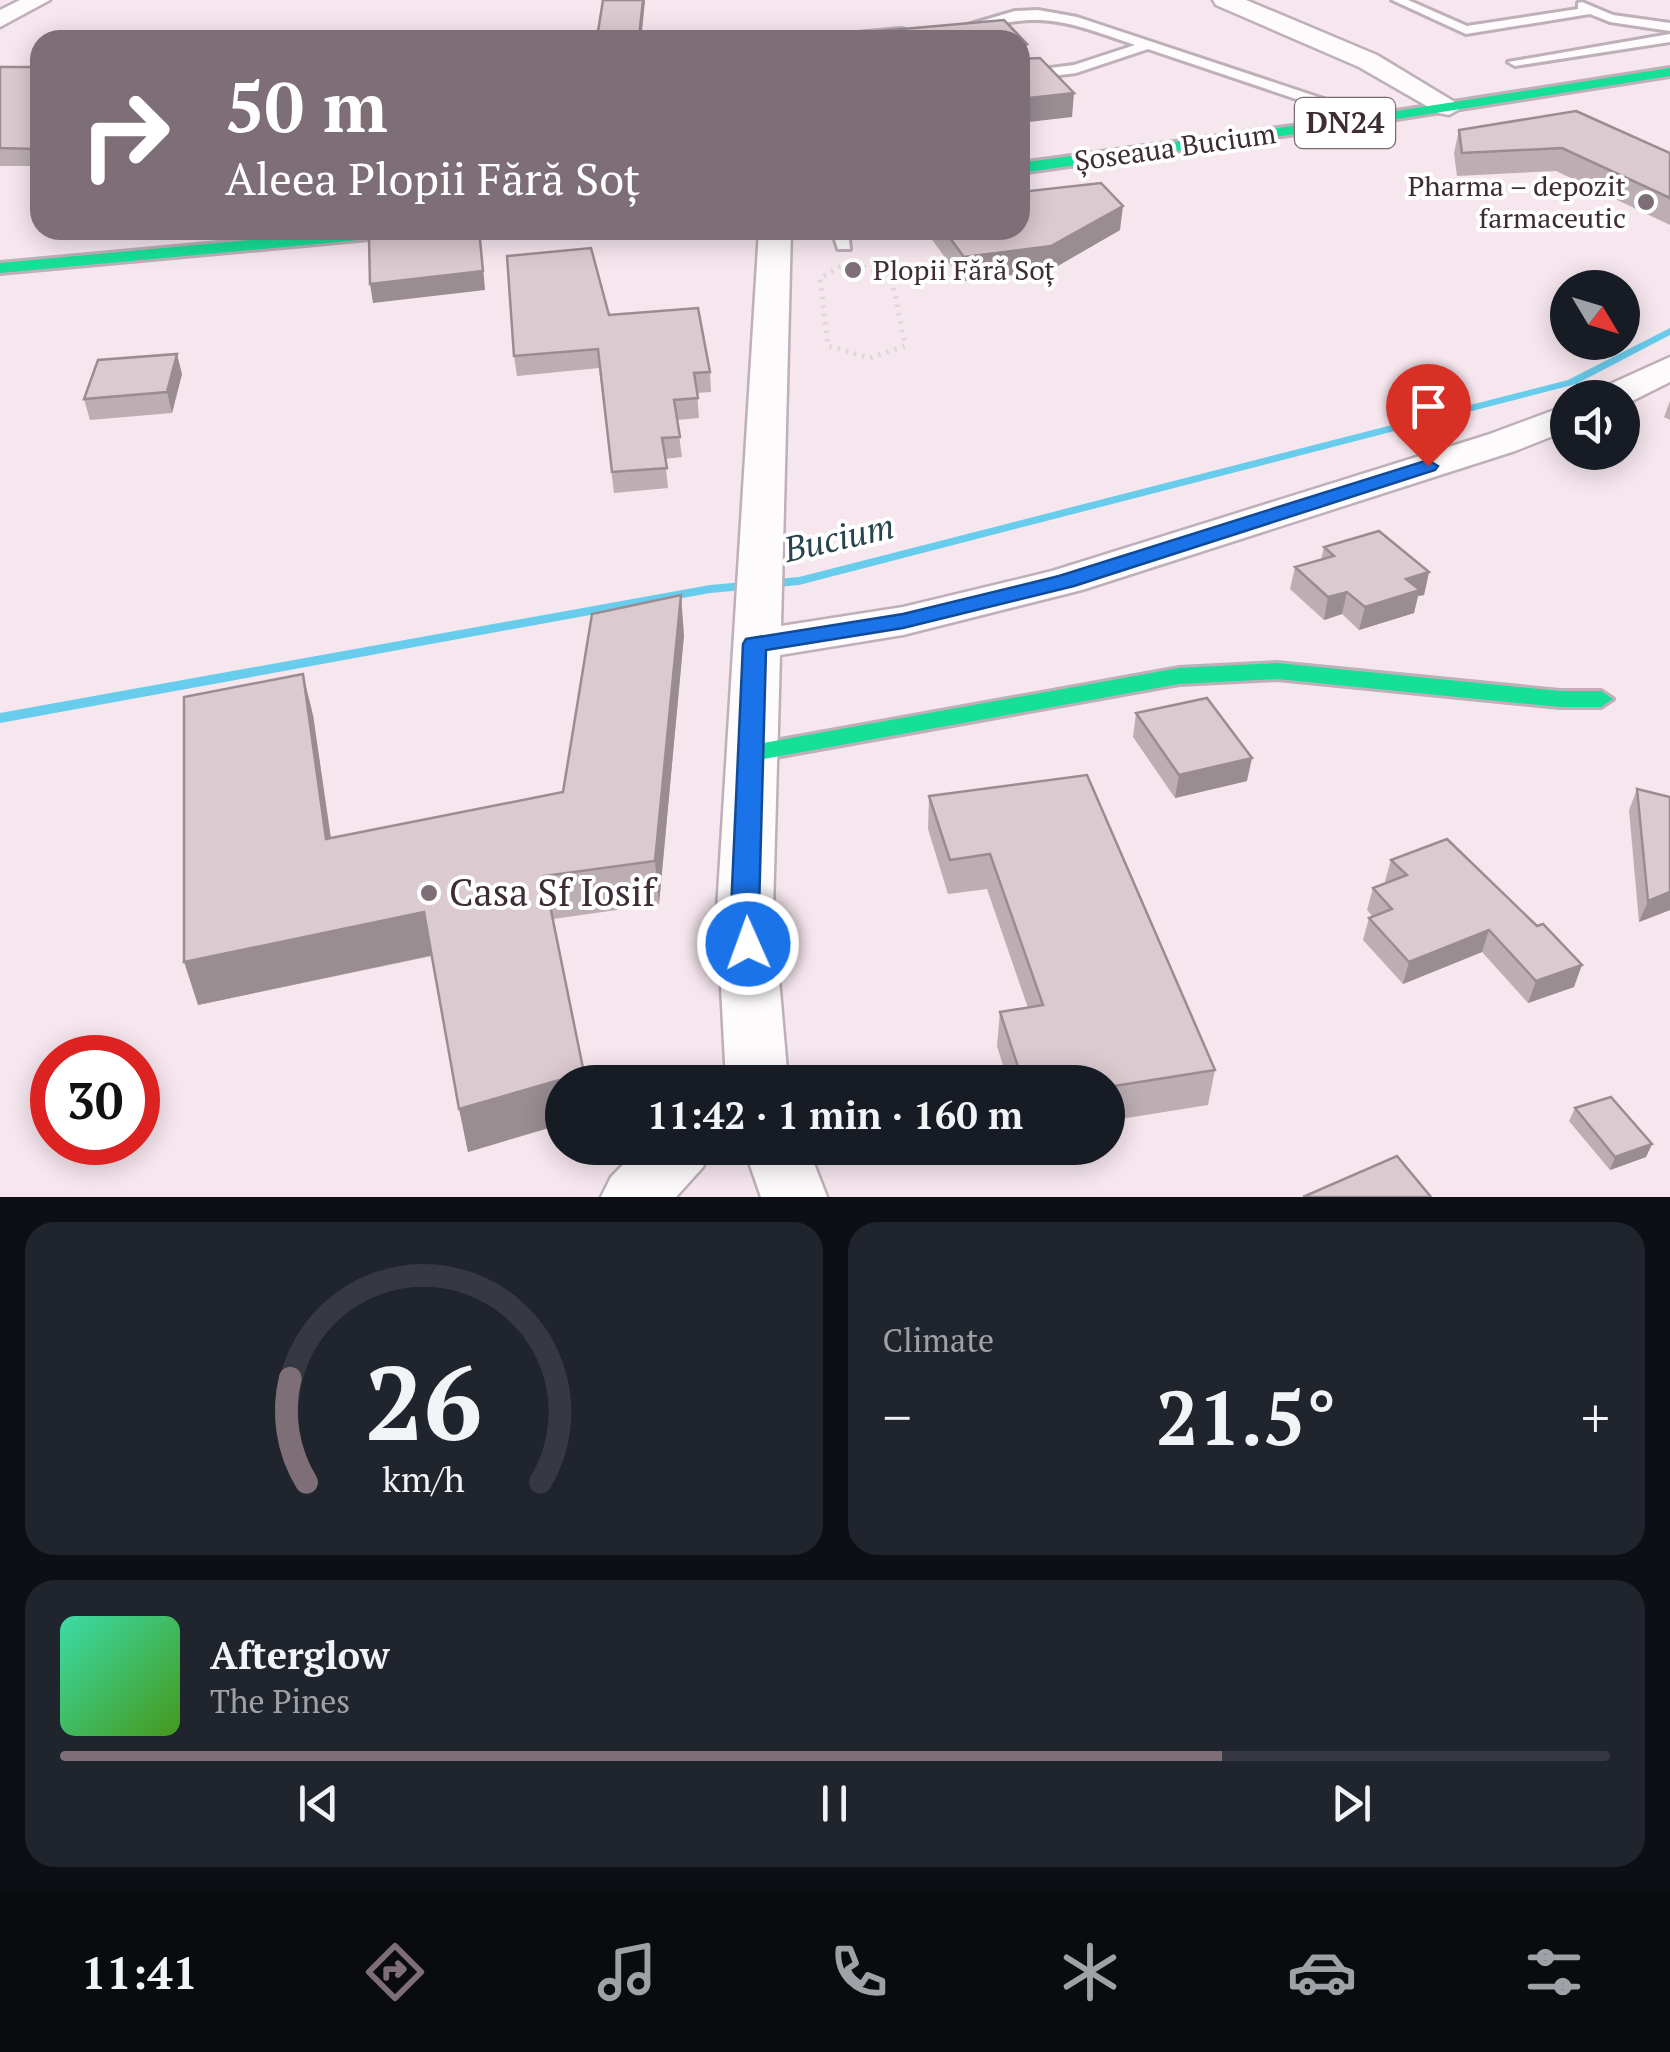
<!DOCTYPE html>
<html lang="en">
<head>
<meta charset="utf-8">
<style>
	body { margin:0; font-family:"PT Serif",serif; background:#20242c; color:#f1f3f6; height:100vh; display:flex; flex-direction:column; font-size:38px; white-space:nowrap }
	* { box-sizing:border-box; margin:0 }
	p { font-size:32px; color:#9ea1a6 }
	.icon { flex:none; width:55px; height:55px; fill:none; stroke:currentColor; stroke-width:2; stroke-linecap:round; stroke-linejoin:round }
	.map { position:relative; height:1197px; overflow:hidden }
	.drawer { display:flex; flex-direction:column; gap:25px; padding:25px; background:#0d0f14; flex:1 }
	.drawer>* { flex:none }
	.top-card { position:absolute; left:30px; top:30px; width:1000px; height:210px; border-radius:30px; box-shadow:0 5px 25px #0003; background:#7e6e77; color:#fff; overflow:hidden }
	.needle { width:65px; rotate:128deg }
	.controls { position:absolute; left:1550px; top:270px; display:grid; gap:20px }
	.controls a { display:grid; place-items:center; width:90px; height:90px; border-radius:50%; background:#171b24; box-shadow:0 5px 25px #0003; font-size:50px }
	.speed { position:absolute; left:30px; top:1035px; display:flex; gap:20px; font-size:50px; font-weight:700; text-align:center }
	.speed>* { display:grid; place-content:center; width:130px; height:130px; border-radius:50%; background:#171b24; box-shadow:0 5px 25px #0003; line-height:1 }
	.speed .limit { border:15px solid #d22; background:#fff; color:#111 }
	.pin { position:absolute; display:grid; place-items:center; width:85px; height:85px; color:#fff; margin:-102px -42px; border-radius:50% 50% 50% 0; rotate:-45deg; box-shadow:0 0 10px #0007 }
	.pin .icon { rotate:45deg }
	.me { position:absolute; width:110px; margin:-55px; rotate:358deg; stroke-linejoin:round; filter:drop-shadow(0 0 8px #0008) }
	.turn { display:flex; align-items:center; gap:35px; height:210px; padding:0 30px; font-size:45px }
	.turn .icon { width:130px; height:130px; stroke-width:2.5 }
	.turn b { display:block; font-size:70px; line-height:85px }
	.big { font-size:75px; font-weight:700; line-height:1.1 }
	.drawer .card { flex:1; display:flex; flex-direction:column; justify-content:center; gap:15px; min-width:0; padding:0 35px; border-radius:30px; background:#20242c }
	.drawer .dial { align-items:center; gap:0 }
	.dial svg { height:260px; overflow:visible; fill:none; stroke:#363941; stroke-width:7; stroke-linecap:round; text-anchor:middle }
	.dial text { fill:#f1f3f6; stroke:none }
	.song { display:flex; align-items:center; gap:30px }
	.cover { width:120px; height:120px; border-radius:15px; background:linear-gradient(135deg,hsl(160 70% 55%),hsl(100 70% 35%)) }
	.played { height:10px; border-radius:5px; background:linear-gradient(90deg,#7e6e77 75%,#363941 75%) }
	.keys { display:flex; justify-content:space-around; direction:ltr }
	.heat { display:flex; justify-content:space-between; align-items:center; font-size:55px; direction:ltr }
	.drawer .tiles { flex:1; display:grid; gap:25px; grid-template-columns:1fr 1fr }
	.card:last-child { grid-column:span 2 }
	.trip { position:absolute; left:545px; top:1065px; width:580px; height:100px; border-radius:50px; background:#171b24; box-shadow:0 5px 25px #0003; font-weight:700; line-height:100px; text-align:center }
	.dock { display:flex; height:160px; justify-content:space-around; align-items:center; background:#090b0e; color:#9ea1a6 }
	.dock .icon { width:70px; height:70px }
	.dock .active { color:#7e6e77 }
	.dock b { font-size:45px; color:#f1f3f6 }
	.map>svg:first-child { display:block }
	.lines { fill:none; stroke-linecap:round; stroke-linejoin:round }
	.stream { fill:#68cced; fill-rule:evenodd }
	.lane-casing { stroke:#beafb8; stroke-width:6 }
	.street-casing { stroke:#beafb8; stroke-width:5 }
	.fast-casing { stroke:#beafb8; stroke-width:6 }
	.path { stroke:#dcd8da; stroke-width:5; stroke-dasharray:2.5 6; stroke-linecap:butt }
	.lane { fill:#fefbfc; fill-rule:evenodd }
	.street { fill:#fefbfc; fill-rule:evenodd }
	.fast { fill:#16e098; fill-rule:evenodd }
	.wall { fill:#bcaeb3 }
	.shaded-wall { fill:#998d92 }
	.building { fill:#dbcad0; stroke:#998d92; stroke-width:2.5 }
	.route { fill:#1a73e8; stroke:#114b97; stroke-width:2.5 }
	.poi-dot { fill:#7e6e77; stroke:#fff; stroke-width:4 }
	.labels { text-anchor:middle; stroke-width:8; stroke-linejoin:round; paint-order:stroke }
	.far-street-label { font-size:28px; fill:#3e2d37; stroke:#fff }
	.far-poi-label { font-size:28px; fill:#3e2d37; stroke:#fff; text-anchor:end }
	.shield { fill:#fff; stroke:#786c73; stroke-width:2.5 }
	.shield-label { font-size:30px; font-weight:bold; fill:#3e2d37 }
	.water-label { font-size:35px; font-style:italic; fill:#28454f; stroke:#fff }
	.near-poi-label { font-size:38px; fill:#3e2d37; stroke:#fff; text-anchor:start }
</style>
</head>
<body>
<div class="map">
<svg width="1670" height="1197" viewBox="0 0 1670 1197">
	<rect width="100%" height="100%" fill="#f6e6ee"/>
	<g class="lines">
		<path class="stream" d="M1670,328V335L1576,384L799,585L710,593L0,723V713L710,585L799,577L1568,380Z"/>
		<defs>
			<g id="lane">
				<path d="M1392,0H1408L1467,26L1578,9V3L1582,2L1613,15L1670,23V31L1610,22L1590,14L1466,34Z"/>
				<path d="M1038,10L1077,17L1330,101L1359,122L1347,125L1320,107L1148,49L1076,73L1020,80V72L1074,65L1135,45C1062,20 1044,11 967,31L961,27L1015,11Z"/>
				<path d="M901,29L905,30V36L865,40L839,38L845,34Z"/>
				<path d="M1670,34V42L1515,66L1508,62Z"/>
				<path d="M768,230H808L800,235L775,236Z"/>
				<path d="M832,230H848L850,249H838Z"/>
			</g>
			<g id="street">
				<path d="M20,0H50L0,27V10Z"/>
				<path d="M1213,0H1246L1377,55L1463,107L1449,115L1439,113L1359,67L1216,5Z"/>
				<path d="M759,230H791L781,626L903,607L1052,571L1487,435L1568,405V430L1515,451L1082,590L903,635L780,655L773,910L788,1082H726L717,910Z"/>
				<path d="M1670,357V382L1622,406V398H1591L1597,390Z"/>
				<path d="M639,1148H712L703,1167L676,1197H601L611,1177Z"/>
				<path d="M744,1148H808L827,1197H761Z"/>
			</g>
			<g id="fast">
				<path d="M1670,68V76L1352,126L1020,173V163L1352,118Z"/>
				<path d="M360,230H421L413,235L0,273V263Z"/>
				<path d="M1277,663L1560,691H1601L1613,699L1601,707H1560L1277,679L1179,684L753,761L744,759L740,753L744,747L753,745L1179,668Z"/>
			</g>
		</defs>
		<use href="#lane" class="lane-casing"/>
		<use href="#street" class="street-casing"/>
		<use href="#fast" class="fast-casing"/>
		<path class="path" d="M847,263L891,274L905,346L870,358L828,346L820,278Z"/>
		<use href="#lane" class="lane"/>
		<use href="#street" class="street"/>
		<use href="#fast" class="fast"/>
	</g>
	<g class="wall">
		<path d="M645,0L641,40H597V38Z"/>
		<rect x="0" y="67" width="40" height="99"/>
		<path d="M1459,130L1670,153V225L1556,171L1457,176L1454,153Z"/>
		<path d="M925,230H1120L1049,271L962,281Z"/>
		<path d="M609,315L710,372L711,392L697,393L699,418L677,420L682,457L665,459L668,488L614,493L599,368L517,376L514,356Z"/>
		<path d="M182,374L172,413L90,420L84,399Z"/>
		<path d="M1670,401V420L1664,417Z"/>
		<path d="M1324,547L1429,572L1424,595L1418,596L1414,613L1359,630L1342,614L1324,620L1290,589L1295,567L1321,560Z"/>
		<path d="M684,635L659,904L553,919L562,1082V1124L468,1152L432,956L198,1005L313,715L331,838L563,792Z"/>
		<path d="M1136,713L1247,781L1175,798L1133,737Z"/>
		<path d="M1637,789L1670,910L1639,922L1629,810Z"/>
		<path d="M929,796L1215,1070L1208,1105L1108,1121V1082H1008L997,1046L1000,1012L1028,1008L987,889L948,894L928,829Z"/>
		<path d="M1391,860L1574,987L1528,1003L1482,952L1403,984L1363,940L1369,918L1373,917L1367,910L1373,888L1387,883L1385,881Z"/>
		<path d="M1575,1108L1652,1144L1646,1157L1610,1170L1569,1121Z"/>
	</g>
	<g class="shaded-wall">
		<path d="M643,0H645L641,40H639Z"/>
		<path d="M1027,44L1026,67L1020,69V46Z"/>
		<path d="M1074,93L1072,117L1020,123V99Z"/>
		<path d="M40,143V165L35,149Z"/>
		<path d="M1123,206L1120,230L1049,271L962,281L964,257Z"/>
		<path d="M480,230L485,290L373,303L370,284Z"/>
		<path d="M177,354L182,374L172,413L167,392Z"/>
		<path d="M1429,572L1424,595L1418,596L1414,613L1359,630L1365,607L1406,579Z"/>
		<path d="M1347,592L1342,614L1324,620L1328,597Z"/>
		<path d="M681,595L684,635L659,904L655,861Z"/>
		<path d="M303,674L313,715L337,882L326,839Z"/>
		<path d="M1252,758L1247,781L1175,798L1179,775Z"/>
		<path d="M1670,892V910L1639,922L1648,901Z"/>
		<path d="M424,912L433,955L198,1005L184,962Z"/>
		<path d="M1489,930L1482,952L1403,984L1409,962Z"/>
		<path d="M1582,965L1574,987L1528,1003L1536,981Z"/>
		<path d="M584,1073L586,1082H562V1124L468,1152L459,1109Z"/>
		<path d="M1652,1144L1646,1157L1610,1170L1615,1157Z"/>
	</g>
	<g class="building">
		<path d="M603,0H643L639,37L597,38Z"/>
		<path d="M1004,20L1027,44L1020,46V40H877L869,32Z"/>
		<path d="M1040,58L1074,93L1020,99V59Z"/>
		<path d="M0,67H40V143L35,149L0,148Z"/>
		<path d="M1576,111L1670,153V198L1562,148L1462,153L1459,130Z"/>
		<path d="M1101,183L1123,206L1051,246L964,257L944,230H1020V192Z"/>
		<path d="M459,230H479L483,271L370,284L369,239Z"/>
		<path d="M591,248L609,315L698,308L710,372L694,373L698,398L674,400L680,437L662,438L667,468L612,472L598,349L514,356L507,256Z"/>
		<path d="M177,354L167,392L84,399L98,360Z"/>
		<path d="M1379,531L1429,572L1406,579L1420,590L1365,607L1347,592L1328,597L1295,567L1334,556L1324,547Z"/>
		<path d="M681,595L655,861L544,876L584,1073L459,1109L424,912L184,962V697L303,674L326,839L563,792L592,614Z"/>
		<path d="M1207,698L1252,758L1179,775L1136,713Z"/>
		<path d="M1087,775L1215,1070L1108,1087V1082H1023L1000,1012L1043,1005L990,854L950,860L929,796Z"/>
		<path d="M1637,789L1670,797V892L1648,901Z"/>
		<path d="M1447,839L1537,926L1543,924L1582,965L1536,981L1489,930L1409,962L1369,918L1392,909L1373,888L1407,875L1391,860Z"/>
		<path d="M1611,1097L1652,1144L1615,1157L1575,1108Z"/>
		<path d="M1397,1156L1431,1197H1303Z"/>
	</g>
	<path class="route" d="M1428,460L1438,466L1435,470L1074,586L903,628L766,650L759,910L762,944L758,952L748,955L737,952L733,944L731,910L743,644L746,639L903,614L1059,576Z"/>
	<g class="poi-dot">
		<circle cx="1646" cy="202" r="10"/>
		<circle cx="853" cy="270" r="10"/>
		<circle cx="429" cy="893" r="10"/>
	</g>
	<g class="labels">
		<g class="far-street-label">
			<text transform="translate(1175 147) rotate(-8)" y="10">Șoseaua Bucium</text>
		</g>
		<g class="far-poi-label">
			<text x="1626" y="196">Pharma – depozit<tspan x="1626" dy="32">farmaceutic</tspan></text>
			<text x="873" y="280" text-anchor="start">Plopii Fără Soț</text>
		</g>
		<rect class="shield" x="1295" y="98" width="100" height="50" rx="8"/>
		<g class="shield-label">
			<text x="1345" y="133">DN24</text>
		</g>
		<g class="water-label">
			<text transform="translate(839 538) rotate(-13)" y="12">Bucium</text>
		</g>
		<g class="near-poi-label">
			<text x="449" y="906">Casa Sf Iosif</text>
		</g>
	</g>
</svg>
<div class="controls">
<a><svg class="needle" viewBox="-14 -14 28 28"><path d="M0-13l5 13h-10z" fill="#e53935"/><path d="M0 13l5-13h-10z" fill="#9ea1a6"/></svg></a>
<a><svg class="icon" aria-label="sound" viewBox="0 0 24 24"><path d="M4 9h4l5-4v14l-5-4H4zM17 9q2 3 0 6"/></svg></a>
</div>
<div class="speed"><div class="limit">30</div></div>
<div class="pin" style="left:1428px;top:466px;background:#d93025"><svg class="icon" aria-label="arrive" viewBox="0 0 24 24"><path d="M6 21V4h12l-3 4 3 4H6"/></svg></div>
<svg class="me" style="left:748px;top:944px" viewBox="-20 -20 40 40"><circle r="17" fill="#1a73e8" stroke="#fff" stroke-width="3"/><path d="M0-11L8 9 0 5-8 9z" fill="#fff"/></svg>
<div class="trip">11:42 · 1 min · 160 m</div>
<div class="top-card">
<div class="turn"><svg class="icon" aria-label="right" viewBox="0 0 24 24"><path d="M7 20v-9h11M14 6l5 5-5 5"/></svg><div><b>50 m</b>Aleea Plopii Fără Soț</div></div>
</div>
</div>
<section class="drawer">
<div class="tiles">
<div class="card dial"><svg viewBox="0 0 100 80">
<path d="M14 69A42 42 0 1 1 86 69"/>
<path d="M14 69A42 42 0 0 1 9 37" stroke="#7e6e77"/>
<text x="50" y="56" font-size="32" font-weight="700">26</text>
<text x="50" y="72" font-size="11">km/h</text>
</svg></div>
<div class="card"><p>Climate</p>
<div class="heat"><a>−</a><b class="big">21.5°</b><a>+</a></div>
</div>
<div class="card">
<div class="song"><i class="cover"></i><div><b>Afterglow</b><p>The Pines</p></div></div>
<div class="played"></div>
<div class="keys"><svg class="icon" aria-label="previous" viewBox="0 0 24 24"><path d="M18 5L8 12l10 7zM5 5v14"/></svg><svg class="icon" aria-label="pause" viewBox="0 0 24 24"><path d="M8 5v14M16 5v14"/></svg><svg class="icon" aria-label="next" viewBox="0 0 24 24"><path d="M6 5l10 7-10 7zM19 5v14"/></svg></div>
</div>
</div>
</section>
<nav class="dock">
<b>11:41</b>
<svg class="icon active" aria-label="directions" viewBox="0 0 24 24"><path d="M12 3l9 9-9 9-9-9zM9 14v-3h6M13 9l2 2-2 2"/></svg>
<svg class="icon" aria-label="music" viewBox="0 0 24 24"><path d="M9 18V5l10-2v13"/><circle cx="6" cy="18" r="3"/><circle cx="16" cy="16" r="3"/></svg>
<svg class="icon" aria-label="phone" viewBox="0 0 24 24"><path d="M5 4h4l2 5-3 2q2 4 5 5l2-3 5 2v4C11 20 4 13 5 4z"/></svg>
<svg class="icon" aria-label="climate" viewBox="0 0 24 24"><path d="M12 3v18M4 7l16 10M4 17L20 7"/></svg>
<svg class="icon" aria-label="car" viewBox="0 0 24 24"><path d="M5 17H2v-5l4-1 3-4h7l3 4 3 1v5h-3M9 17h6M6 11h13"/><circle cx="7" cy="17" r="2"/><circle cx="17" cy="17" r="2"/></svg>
<svg class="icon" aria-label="filters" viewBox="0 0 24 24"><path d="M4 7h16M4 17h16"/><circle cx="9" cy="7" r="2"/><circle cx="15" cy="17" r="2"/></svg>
</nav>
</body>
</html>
